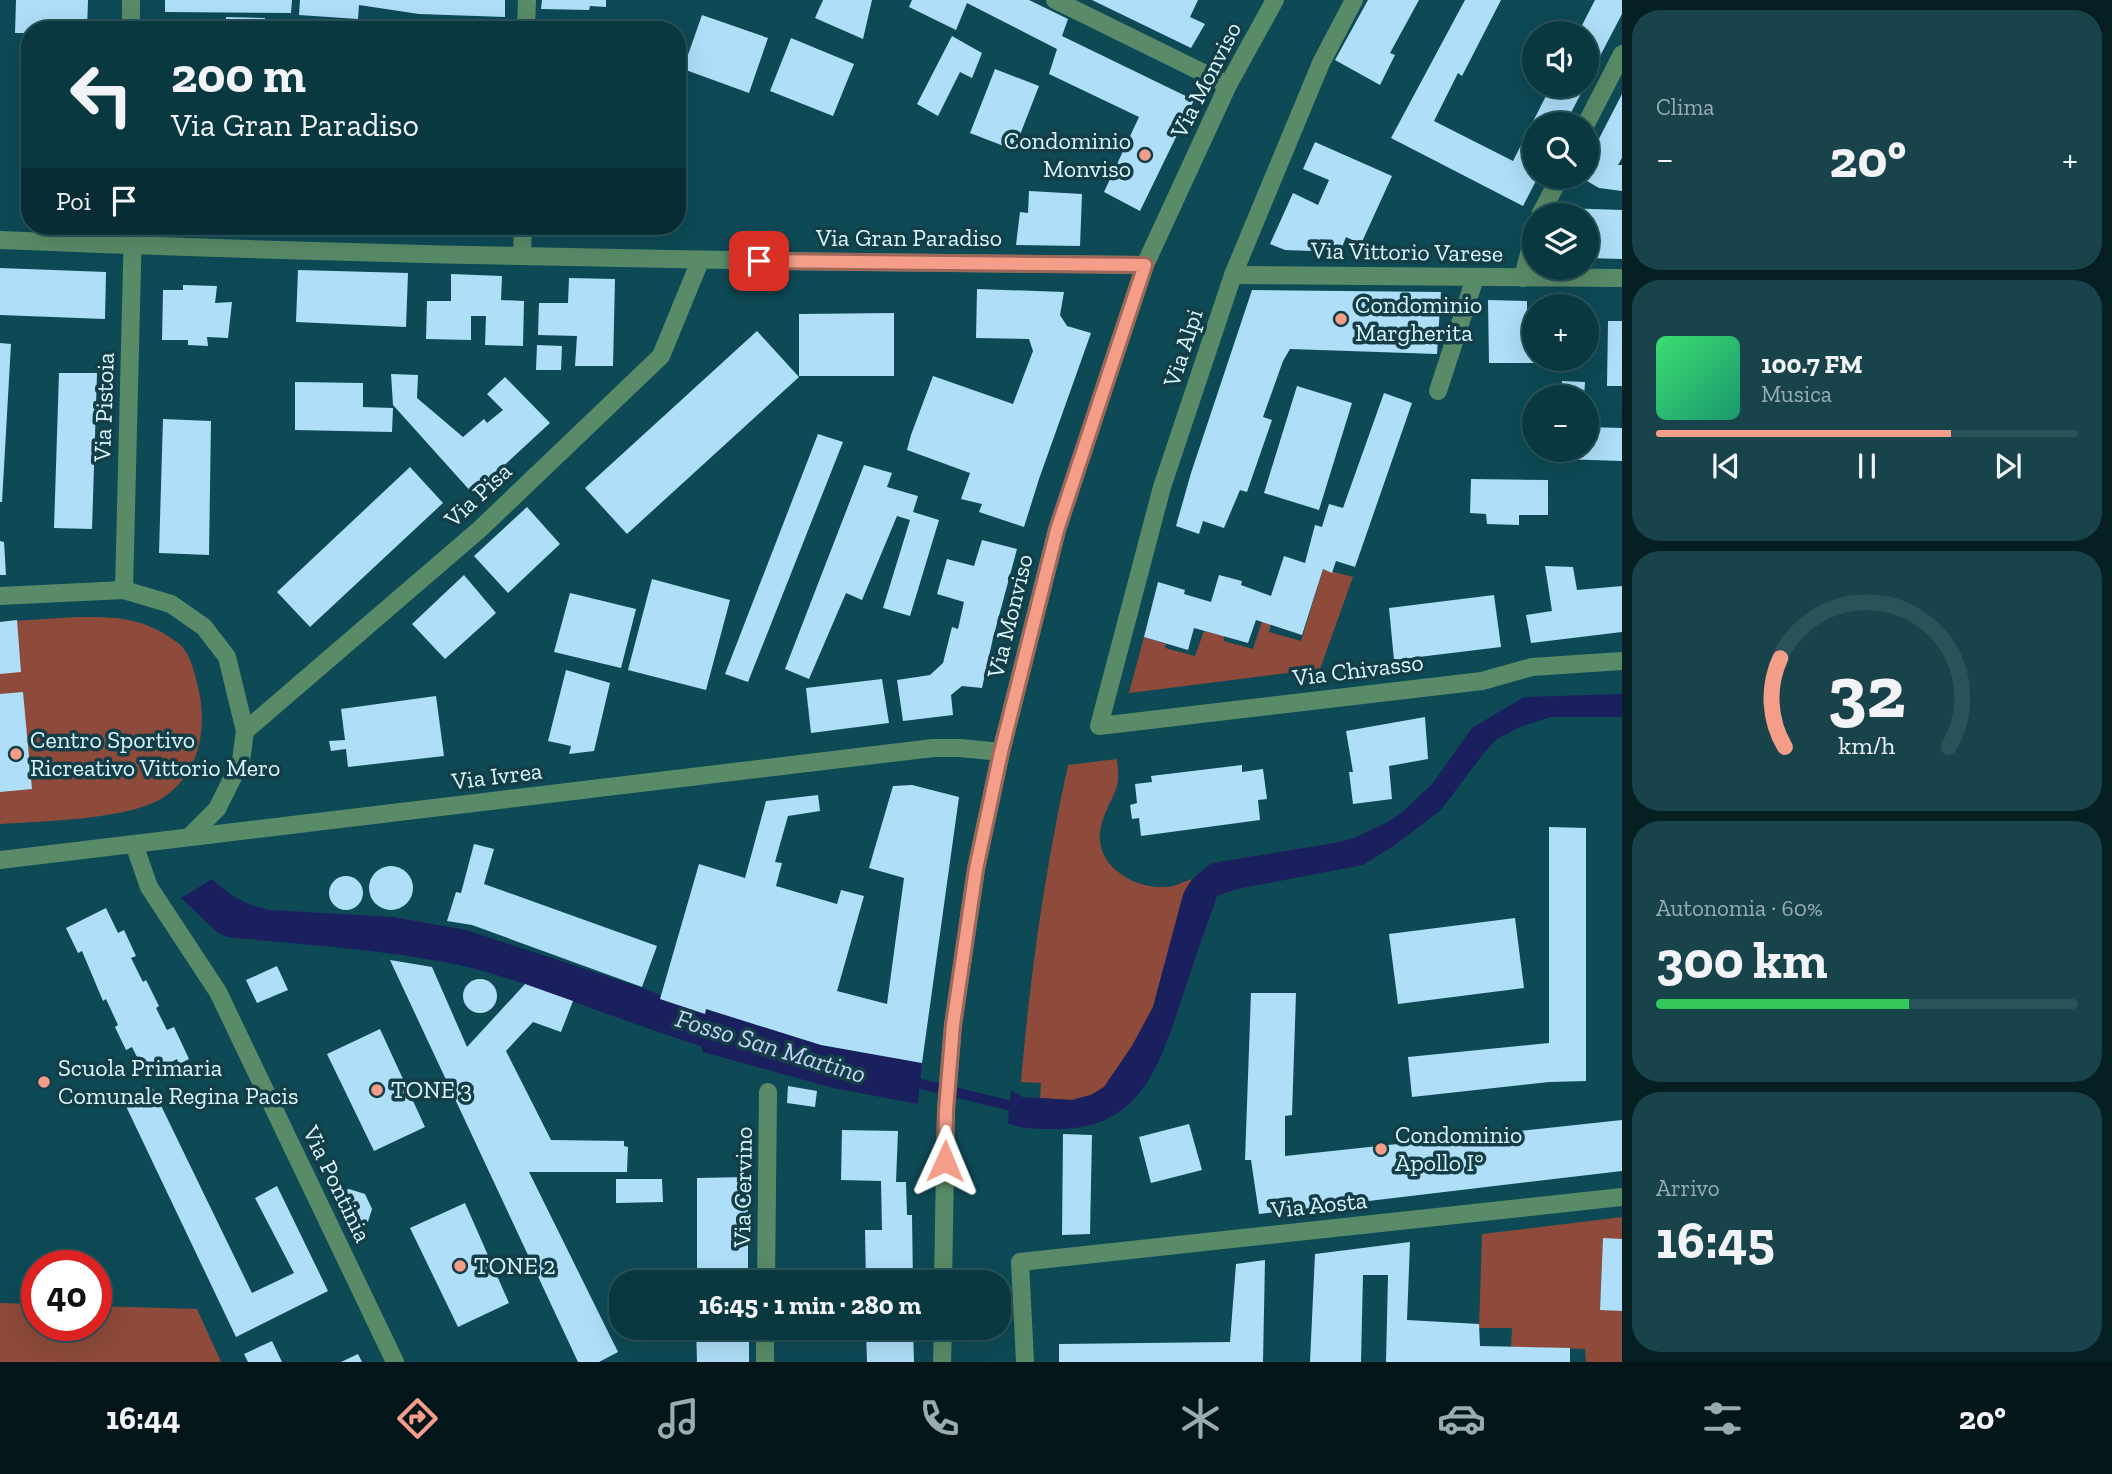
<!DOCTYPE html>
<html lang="it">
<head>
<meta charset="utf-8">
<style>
	body { margin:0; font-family:"Zilla Slab",serif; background:#18434b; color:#f1f3f6; height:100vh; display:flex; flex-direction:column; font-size:26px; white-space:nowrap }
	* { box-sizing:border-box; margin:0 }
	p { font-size:23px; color:#99acb1 }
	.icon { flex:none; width:38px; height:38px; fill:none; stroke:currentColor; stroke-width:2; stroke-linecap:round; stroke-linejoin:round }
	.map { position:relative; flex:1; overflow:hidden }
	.sheet { display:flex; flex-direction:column; gap:10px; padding:10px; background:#061f23; width:490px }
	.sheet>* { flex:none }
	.banner { position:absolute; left:21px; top:21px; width:665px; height:214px; border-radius:28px; box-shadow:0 7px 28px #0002,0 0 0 2px #2a5259; background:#0a3840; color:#f1f3f6; overflow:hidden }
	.tools { position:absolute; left:1522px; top:21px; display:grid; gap:14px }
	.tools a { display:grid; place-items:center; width:77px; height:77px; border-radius:50%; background:#0a3840; box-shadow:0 7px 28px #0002,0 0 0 2px #2a5259; font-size:35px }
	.speed { position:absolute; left:21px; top:1250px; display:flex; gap:14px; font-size:35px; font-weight:700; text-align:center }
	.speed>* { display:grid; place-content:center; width:91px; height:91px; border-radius:50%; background:#0a3840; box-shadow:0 7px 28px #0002,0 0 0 2px #2a5259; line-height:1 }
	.speed .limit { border:10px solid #d22; background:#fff; color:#111 }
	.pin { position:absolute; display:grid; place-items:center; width:60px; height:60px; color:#fff; margin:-30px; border-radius:14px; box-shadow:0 4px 10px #0006 }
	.me { position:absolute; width:77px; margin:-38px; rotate:1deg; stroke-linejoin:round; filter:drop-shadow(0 0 5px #0008) }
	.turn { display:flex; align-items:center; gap:24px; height:147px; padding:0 35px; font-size:32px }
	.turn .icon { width:91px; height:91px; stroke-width:2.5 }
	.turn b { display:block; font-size:49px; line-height:60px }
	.then { display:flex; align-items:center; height:66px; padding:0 35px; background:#0003; gap:14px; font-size:26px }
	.big { font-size:52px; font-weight:700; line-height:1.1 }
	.sheet .tile { flex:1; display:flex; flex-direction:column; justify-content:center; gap:10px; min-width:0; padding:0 24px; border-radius:28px; background:#18434b }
	.sheet .dial { align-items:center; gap:0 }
	.dial svg { height:182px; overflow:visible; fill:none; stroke:#2a5259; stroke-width:7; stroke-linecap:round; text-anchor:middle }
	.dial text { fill:#f1f3f6; stroke:none }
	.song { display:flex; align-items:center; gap:21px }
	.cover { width:84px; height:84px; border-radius:10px; background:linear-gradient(135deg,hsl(140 70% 55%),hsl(160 70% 35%)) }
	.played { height:7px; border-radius:4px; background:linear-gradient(90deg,#f49e8a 70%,#2a5259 70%) }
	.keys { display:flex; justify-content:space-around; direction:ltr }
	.heat { display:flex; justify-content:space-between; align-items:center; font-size:38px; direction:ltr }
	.charge { height:10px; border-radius:5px; background:linear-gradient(90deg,#34c759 60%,#2a5259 0) }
	.trip { position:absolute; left:609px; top:1270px; width:402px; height:70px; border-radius:28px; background:#0a3840; box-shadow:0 7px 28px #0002,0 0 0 2px #2a5259; font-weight:700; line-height:70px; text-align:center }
	.tab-bar { display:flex; height:112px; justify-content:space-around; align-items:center; background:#04161a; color:#99acb1 }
	.tab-bar .icon { width:49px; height:49px }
	.tab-bar .selected { color:#f49e8a }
	.tab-bar b { font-size:32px; color:#f1f3f6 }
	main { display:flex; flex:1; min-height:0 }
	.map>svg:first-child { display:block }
	.green { fill:#8e4a3b }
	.water { fill:#1a205e }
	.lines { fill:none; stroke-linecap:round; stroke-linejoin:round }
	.stream { stroke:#1a205e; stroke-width:10 }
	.building { fill:#afdef8 }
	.minor { stroke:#598b68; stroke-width:18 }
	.route-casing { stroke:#9f675a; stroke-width:18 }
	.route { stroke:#f49e8a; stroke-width:12 }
	.poi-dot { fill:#f49e8a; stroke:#133e47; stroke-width:2.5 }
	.labels { text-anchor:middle; stroke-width:7; stroke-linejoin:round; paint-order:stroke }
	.street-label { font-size:24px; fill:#daf6fd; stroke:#133e47 }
	.poi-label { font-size:24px; fill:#daf6fd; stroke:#133e47; text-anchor:start }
	.water-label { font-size:26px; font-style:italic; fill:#c7d2f9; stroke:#133e47 }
</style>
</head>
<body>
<main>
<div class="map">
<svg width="1622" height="1362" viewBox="0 0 1622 1362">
	<rect width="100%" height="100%" fill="#0d4a56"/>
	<g class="green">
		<path d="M1323,569L1353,577L1320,669L1129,693L1144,637L1166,644L1165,648L1195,656L1204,631L1224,636V641L1253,649L1262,621L1271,624L1269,632L1301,641Z"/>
		<path d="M75,617C109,617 133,616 163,633C169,637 180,643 184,649C190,657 194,670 196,679C208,720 203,768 167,795C134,820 43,821 0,824V622Z"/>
		<path d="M1117,759C1118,767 1119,777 1117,786C1112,801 1102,815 1100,832C1096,867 1135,889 1166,887C1174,887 1183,882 1192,879L1183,895L1153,1007L1132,1046L1104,1087L1091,1095L1072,1100L1040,1098L1041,1083L1021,1082C1030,975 1045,870 1068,765Z"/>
		<path d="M1622,1217V1239H1603L1600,1309L1622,1311V1362H1586L1585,1349L1511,1347L1512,1328H1479L1482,1234Z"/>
		<path d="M0,1303L37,1304V1325H96V1306L197,1309L221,1362H0Z"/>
	</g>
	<g class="water">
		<path d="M1622,694V717H1551L1520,727L1497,739L1483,754L1441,810L1395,845L1363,865L1237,889L1217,896C1205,930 1193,964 1182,998C1160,1063 1143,1127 1061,1129C1044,1129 1022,1130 1008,1123L1011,1090L1023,1097L1072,1100L1091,1095L1104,1087L1132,1046L1153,1007L1183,895C1189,880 1199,872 1212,863L1334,843L1351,839L1384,824L1400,814L1432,784L1472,728L1524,697Z"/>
		<path d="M212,879C230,896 246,905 270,910L393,917L466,930L640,987L705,1013L706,1009L821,1045L922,1063L918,1104L833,1088L703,1052L701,1046C655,1032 611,1015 566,999C531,986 495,973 459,965C383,949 304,945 227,937L218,933L181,898Z"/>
	</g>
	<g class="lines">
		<path class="stream" d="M909,1081L1020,1108"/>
	</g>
	<g class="building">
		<path d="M16,0H88L87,30H30V33H15Z"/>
		<path d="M165,0H292L291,13L165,12Z"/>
		<path d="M300,0H505V17L419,14L359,5L358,19L299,15Z"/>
		<path d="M542,0H606V7L590,6L589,10L541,9Z"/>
		<path d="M823,0H872L863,39L815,18Z"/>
		<path d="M912,0H1029L1068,19L1062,36L1194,100L1140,211L1104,192L1139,117L1049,74L1057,49L967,3L956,30L909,7Z"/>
		<path d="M1092,0H1198L1190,17L1205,24L1191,48Z"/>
		<path d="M1368,0H1419L1390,53L1395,55L1380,85L1335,60Z"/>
		<path d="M1465,0H1501L1462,76L1458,73L1434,121L1513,161L1551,86H1585L1565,124H1535V177H1538L1523,206L1391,138Z"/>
		<path d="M1595,0H1622V14L1587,81V33H1578Z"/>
		<path d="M702,15L768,38L749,93L683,69Z"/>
		<path d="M226,17L265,18V30H226Z"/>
		<path d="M311,19L365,20L364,30H311Z"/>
		<path d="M952,36L982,53L972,78L960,72L938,116L917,104Z"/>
		<path d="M791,38L854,64L833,116L770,91Z"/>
		<path d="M995,69L1039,86L1014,150L970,133Z"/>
		<path d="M1622,94V158L1618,165H1622V191L1599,188L1580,177H1587V162Z"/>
		<path d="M1315,142L1392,176L1361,244L1346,237L1340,252L1285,250L1270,244L1293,193L1318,205L1329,180L1303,169Z"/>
		<path d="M1029,191L1082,194L1080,246L1016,245L1020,212L1028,213Z"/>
		<path d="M1563,208L1622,210V259L1587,258V215H1559Z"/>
		<path d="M439,226H498V230L439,228Z"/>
		<path d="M541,226H622V234L541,231Z"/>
		<path d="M0,268L106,272L105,319L0,315Z"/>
		<path d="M298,270L408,273L406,327L296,322Z"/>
		<path d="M451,274L502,276L501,300L524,301L523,346L485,345L486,316H471V340L426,339L427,301H451Z"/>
		<path d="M569,278L615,279L613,366H575L577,336L538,335L539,303H568Z"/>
		<path d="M183,285L217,286L215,303L232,302L228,338L207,337L208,346L188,345V340H162L163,290H183Z"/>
		<path d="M977,289L1064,292L1060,315L1067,326L1091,333L1039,479L1024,527L979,512L982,504L961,499L970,473L907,450L911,435L933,376L1013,404L1033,351L1029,339L976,338Z"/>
		<path d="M1252,290L1441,292L1437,354L1290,349L1283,361L1263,417L1272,420L1247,492L1240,490L1224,528L1203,521L1199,534L1176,526L1191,473Z"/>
		<path d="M1488,300L1527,301V321H1535V359H1544V363H1489Z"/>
		<rect x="1566" y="304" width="23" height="2"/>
		<path d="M894,313V376H799V314Z"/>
		<path d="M1608,321H1622V386H1607Z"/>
		<path d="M757,331L799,377L627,534L585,488Z"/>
		<path d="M0,343L11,344L2,502H0Z"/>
		<path d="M537,345L562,346L561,370H536Z"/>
		<path d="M59,373H97L92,529L54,528Z"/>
		<path d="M391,374L418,375L417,398L463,437L484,419L487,423L503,410L487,394L505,377L550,423L473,494L393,405Z"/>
		<path d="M1562,381L1585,382L1584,397H1562Z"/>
		<path d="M295,382L363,383V407L393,408L392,432L295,430Z"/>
		<path d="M1297,386L1352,403L1319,510L1264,493Z"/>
		<path d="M1384,393L1412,403L1355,567L1336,561L1332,573L1323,569L1302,635L1256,620L1248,643L1194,628L1188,650L1144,637L1158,582L1185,590L1184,594L1211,602L1219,575L1242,581L1241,585L1271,596L1284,556L1305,563L1315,525L1322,527L1329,504L1343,508Z"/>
		<path d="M163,419L211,421L209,555L159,553Z"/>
		<path d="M1587,427L1622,428V461L1559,459V450H1587Z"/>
		<path d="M818,434L843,442L748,682L725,674Z"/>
		<path d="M864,465L892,473L887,487L918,496L913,512L939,520L910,616L883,608L910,520L897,516L862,600L846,593L809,679L785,669Z"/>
		<path d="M410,467L443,503L310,627L277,592Z"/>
		<path d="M1471,479L1548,480V515H1519V525L1487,524L1486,514L1470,513Z"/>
		<path d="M527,507L560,544L508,593L474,556Z"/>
		<path d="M982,540L1017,549L993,638L982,688L962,686L951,695L953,715L903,721L897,680L930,675L943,663L952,627L958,629L964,602L937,594L947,559L974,566Z"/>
		<path d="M0,541L4,542L6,575H0Z"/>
		<path d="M1545,566L1573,567L1577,590L1622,586V632L1531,643L1526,615L1552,611Z"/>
		<path d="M464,575L496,613L445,659L412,624Z"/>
		<path d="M652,579L730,600L706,690L628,670Z"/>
		<path d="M570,593L636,609L621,668L554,652Z"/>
		<path d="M1494,595L1501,647L1394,660L1389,608Z"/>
		<path d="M17,620L21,672L0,674V622Z"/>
		<path d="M566,670L610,683L594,751L569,754L571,746L548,741Z"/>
		<path d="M882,679L889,723L811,733L806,688Z"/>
		<path d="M23,692L32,789L0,792V694Z"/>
		<path d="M436,696L444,756L348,767L346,749L331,751L329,741L345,740L341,709Z"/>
		<path d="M1425,717L1428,759L1389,766L1392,799L1353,804L1349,772H1353L1346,731Z"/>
		<path d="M1242,765V772L1263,769L1267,799L1258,800L1260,820L1141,836L1139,818L1132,819L1130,805L1137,803L1135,784L1152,782L1151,776Z"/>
		<path d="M912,785L959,797L922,1063L821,1045L706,1009L705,1014L660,999L699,864L745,878L766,801L818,795L820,811L788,816L775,862L782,863L776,886L837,904L841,890L864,896L837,991L887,1004L904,878L869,868L893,786Z"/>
		<path d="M1549,827L1586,828V1081L1549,1082L1412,1097L1408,1057L1549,1043Z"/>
		<path d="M474,844L494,849L484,884L657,946L642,987L472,925L447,921L456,892L461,893Z"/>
		<circle cx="391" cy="888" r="22"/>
		<circle cx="346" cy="893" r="17"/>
		<path d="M106,908L118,933L124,930L136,956L131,958L143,982L146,980L159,1006L156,1008L167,1030L174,1027L189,1059L179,1064L177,1059L146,1075L132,1047L126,1050L115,1027L118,1025L106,999L103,1001L82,951L78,953L66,928Z"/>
		<path d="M1515,918L1524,988L1398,1004L1389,934Z"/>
		<path d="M390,960L432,967L467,1047L525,984L573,1001L561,1032L533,1022L506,1051L551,1140L624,1141V1146L628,1147L627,1172H529L618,1352L599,1362H578Z"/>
		<path d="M277,966L288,990L257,1003L246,980Z"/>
		<circle cx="480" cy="996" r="17"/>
		<path d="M1251,993H1296L1292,1115L1285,1116V1156L1622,1120V1171L1259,1214L1251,1160H1245Z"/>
		<path d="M380,1029L425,1127L374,1151L327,1054Z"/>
		<path d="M788,1086L817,1091L815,1107L787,1103Z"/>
		<path d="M152,1087L252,1293L294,1273L255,1198L277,1186L328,1291L236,1337L124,1102Z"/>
		<path d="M1189,1124L1202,1170L1151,1183L1139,1137Z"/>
		<path d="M842,1130L898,1131L896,1182H906L907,1215H912L913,1283H866L865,1230H882L881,1181L841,1180Z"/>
		<path d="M1063,1134L1092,1135L1090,1234L1062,1235Z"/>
		<path d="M748,1177V1283H697V1178Z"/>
		<path d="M616,1179H662L663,1202L616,1203Z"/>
		<path d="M349,1189L365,1194L372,1209L367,1225L364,1227L346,1190Z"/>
		<path d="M465,1203L509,1303L458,1327L410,1228Z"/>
		<path d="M1603,1238L1622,1239V1311L1600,1310Z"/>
		<path d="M1410,1242L1407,1320L1479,1324L1480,1346L1570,1348V1362H1386L1388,1275H1363L1361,1362H1310L1315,1254Z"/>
		<path d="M1265,1260L1263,1362H1059V1344L1230,1342L1236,1264Z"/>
		<path d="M696,1328H749V1362H697Z"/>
		<path d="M866,1328H913L914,1362H867Z"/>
		<path d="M272,1341L282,1362H248L244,1354Z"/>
		<path d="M358,1354L362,1362H341Z"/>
	</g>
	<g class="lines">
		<g class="minor">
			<path d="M131,0V30"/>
			<path d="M1055,0L1228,85"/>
			<path d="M1354,0L1321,63L1233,275L1162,487L1099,726L1482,681L1532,667L1622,661"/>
			<path d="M526,30L527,0"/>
			<path d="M1586,124L1622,54"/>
			<path d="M1540,215L1560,177"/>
			<path d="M0,240C382,256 764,262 1145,265"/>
			<path d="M522,255L523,226"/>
			<path d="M1233,275L1622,278"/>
			<path d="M1523,278L1535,229"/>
			<path d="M1438,391L1475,278"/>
			<path d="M124,590L133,226"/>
			<path d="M0,596L124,590L171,604L204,627L227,657L245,731L241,761L217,809L189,837"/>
			<path d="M245,731L480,529L661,356L700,261"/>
			<path d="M134,844L149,887L218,992L395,1362"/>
			<path d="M0,860L933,748H960L1001,752"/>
			<path d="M766,1283L768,1092"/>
			<path d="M943,1283L946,1110L949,1072L953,1025L976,869L1001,752L1057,530L1145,265L1228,85L1275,0"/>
			<path d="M765,1362V1328"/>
			<path d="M942,1362L943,1328"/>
			<path d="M1025,1362L1020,1262L1622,1197"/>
		</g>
	</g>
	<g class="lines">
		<defs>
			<path id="route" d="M759,261L1145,265L1057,530L1001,752L976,869L953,1025L946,1110L945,1161"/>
		</defs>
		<use href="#route" class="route-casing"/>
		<use href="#route" class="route"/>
	</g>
	<g class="poi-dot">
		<circle cx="1145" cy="155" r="7"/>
		<circle cx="1341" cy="319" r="7"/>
		<circle cx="16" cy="754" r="7"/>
		<circle cx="44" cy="1082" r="7"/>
		<circle cx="377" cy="1090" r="7"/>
		<circle cx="1381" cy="1149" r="7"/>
		<circle cx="460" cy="1266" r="7"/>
	</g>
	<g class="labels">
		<g class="street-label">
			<text transform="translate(1206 80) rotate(-63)" y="8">Via Monviso</text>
			<text x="909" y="246">Via Gran Paradiso</text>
			<text transform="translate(1407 252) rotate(1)" y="8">Via Vittorio Varese</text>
			<text transform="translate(1183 348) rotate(-72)" y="8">Via Alpi</text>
			<text transform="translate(104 407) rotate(-88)" y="8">Via Pistoia</text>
			<text transform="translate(478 495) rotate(-43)" y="8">Via Pisa</text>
			<text transform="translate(1010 616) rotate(-76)" y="8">Via Monviso</text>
			<text transform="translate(1358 670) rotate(-7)" y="8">Via Chivasso</text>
			<text transform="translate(497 776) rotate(-7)" y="8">Via Ivrea</text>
			<text transform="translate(337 1184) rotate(64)" y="8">Via Pontinia</text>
			<text transform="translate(743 1187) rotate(-89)" y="8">Via Cervino</text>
			<text transform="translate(1319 1205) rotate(-6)" y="8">Via Aosta</text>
		</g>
		<g class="poi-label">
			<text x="1131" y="149" text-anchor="end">Condominio<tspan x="1131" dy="28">Monviso</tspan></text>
			<text x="1355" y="313">Condominio<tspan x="1355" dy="28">Margherita</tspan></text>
			<text x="30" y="748">Centro Sportivo<tspan x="30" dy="28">Ricreativo Vittorio Mero</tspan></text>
			<text x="58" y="1076">Scuola Primaria<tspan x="58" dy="28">Comunale Regina Pacis</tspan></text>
			<text x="391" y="1098">TONE 3</text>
			<text x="1395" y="1143">Condominio<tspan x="1395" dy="28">Apollo I°</tspan></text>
			<text x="474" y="1274">TONE 2</text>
		</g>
		<g class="water-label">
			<text transform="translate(771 1046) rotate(17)" y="9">Fosso San Martino</text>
		</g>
	</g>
</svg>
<div class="tools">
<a><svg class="icon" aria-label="sound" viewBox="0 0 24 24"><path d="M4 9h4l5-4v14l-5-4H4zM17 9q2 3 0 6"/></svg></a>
<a><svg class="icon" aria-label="search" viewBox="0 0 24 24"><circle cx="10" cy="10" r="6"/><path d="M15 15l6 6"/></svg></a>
<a><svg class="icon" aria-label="layers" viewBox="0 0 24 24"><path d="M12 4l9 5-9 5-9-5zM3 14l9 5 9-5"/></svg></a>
<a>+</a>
<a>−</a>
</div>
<div class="speed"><div class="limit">40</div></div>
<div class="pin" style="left:759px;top:261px;background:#d93025"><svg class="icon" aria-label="arrive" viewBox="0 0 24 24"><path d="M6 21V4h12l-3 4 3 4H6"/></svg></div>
<svg class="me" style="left:945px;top:1161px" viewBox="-20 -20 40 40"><path d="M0-17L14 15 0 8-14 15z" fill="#f49e8a" stroke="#fff" stroke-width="4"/></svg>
<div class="trip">16:45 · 1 min · 280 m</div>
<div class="banner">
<div class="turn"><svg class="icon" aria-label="left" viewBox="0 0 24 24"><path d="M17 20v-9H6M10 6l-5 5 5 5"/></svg><div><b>200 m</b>Via Gran Paradiso</div></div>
<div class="then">Poi<svg class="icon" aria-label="arrive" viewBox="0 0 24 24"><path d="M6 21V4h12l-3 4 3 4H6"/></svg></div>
</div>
</div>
<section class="sheet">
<div class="tile"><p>Clima</p>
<div class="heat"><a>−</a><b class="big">20°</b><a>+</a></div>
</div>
<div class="tile">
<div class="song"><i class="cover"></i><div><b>100.7 FM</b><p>Musica</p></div></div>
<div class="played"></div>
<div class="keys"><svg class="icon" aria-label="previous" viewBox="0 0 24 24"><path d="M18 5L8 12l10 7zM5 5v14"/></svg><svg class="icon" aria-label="pause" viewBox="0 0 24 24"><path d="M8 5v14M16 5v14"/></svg><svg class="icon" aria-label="next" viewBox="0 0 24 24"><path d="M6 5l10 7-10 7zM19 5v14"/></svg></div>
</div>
<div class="tile dial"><svg viewBox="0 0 100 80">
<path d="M14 69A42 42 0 1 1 86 69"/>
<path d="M14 69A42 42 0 0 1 12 30" stroke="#f49e8a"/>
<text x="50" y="56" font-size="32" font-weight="700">32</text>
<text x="50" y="72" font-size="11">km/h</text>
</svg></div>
<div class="tile"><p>Autonomia · 60%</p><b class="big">300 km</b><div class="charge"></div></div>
<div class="tile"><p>Arrivo</p><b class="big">16:45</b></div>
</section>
</main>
<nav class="tab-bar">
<b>16:44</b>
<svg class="icon selected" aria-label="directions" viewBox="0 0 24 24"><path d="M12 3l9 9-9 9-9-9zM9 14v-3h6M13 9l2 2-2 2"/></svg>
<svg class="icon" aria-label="music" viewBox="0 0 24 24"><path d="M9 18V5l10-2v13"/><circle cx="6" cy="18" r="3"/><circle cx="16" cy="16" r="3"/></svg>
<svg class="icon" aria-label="phone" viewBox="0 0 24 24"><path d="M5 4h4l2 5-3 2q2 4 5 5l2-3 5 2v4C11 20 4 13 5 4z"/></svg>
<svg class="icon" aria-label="climate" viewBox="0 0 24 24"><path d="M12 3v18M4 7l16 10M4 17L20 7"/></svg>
<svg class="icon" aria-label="car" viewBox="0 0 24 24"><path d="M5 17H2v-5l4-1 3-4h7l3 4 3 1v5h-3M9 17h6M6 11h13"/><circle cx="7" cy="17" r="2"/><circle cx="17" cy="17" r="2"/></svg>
<svg class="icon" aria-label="filters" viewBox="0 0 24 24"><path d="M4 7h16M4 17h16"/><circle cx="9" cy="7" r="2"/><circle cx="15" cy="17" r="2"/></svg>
<b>20°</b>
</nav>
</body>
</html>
